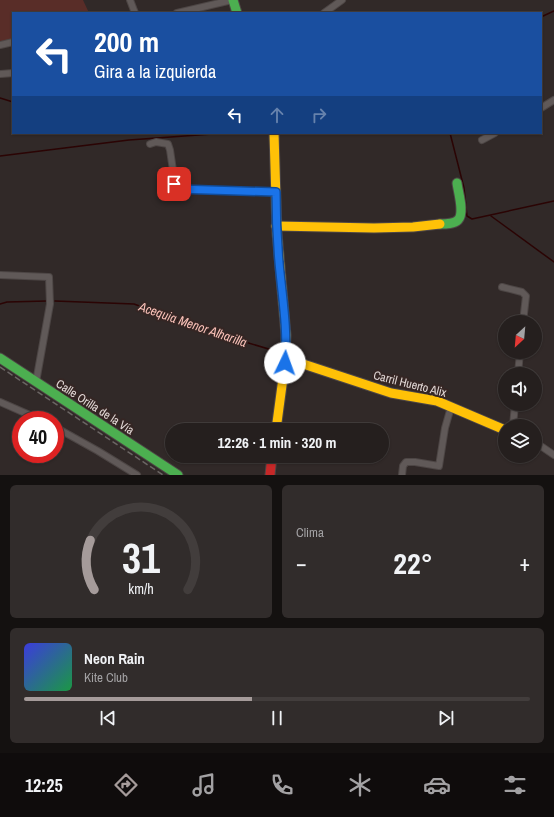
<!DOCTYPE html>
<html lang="es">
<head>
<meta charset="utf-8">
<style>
	body { margin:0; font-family:"Archivo Narrow",sans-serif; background:#312c2b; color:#f1f3f6; height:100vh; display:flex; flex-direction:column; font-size:15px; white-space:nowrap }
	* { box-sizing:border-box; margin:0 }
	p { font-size:13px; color:#a3a2a4 }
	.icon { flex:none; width:22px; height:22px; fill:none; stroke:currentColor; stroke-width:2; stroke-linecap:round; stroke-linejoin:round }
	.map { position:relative; height:475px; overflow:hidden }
	.drawer { display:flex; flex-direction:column; gap:10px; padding:10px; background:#141110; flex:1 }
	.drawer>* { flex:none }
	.banner { position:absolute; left:12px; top:12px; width:530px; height:122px; border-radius:0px; box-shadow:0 1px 3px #0004,0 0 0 1px #423d3c; background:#1a4fa0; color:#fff; overflow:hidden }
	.needle { width:26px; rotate:206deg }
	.fabs { position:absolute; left:498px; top:315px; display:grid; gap:8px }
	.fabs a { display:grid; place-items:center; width:44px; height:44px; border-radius:50%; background:#251f1e; box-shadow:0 1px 3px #0004,0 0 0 1px #423d3c; font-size:20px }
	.speed { position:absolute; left:12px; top:411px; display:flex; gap:8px; font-size:20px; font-weight:700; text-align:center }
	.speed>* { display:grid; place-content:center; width:52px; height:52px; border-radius:50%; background:#251f1e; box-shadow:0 1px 3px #0004,0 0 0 1px #423d3c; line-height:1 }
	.speed .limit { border:6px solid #d22; background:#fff; color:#111 }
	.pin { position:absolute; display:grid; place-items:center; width:34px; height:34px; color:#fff; margin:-17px; border-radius:8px; box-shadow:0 2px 6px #0006 }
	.me { position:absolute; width:44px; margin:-22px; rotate:3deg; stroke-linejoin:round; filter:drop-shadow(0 0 3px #0008) }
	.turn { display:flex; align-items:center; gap:14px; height:84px; padding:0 16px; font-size:18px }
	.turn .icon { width:52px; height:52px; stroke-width:2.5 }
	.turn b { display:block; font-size:28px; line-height:34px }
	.lanes { display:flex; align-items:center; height:38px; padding:0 16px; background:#0003; justify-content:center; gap:20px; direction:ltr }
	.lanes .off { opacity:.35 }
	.big { font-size:30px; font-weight:800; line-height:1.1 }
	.drawer .widget { flex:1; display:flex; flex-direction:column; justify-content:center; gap:6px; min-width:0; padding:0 14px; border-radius:6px; background:#312c2b }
	.drawer .dial { align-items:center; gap:0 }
	.dial svg { height:104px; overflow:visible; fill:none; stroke:#423d3c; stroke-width:7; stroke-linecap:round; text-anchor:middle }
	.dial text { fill:#f1f3f6; stroke:none }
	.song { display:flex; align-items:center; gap:12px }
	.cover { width:48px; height:48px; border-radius:6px; background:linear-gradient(135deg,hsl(240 70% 55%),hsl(140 70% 35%)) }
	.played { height:4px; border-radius:2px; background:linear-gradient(90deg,#a59b9a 45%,#423d3c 45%) }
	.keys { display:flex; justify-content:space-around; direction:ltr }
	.heat { display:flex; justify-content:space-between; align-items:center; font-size:22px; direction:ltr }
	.drawer .tiles { flex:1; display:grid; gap:10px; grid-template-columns:1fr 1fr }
	.widget:last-child { grid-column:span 2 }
	.trip { position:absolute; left:165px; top:423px; width:224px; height:40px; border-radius:20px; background:#251f1e; box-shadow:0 1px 3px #0004,0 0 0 1px #423d3c; font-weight:800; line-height:40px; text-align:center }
	.tab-bar { display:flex; height:64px; justify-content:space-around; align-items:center; background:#0f0c0c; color:#a3a2a4 }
	.tab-bar .icon { width:28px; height:28px }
	.tab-bar .selected { color:#a59b9a }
	.tab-bar b { font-size:18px; color:#f1f3f6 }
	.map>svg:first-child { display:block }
	.green { fill:#592d28 }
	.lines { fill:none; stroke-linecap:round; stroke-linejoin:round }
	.stream { stroke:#2b0404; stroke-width:1.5 }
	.street-casing { stroke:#4d4645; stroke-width:8 }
	.fast-casing { stroke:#4d4645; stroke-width:11 }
	.slow-casing { stroke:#4d4645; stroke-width:11 }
	.jam-casing { stroke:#4d4645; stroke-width:11 }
	.street { stroke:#605958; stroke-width:6 }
	.fast { stroke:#4caf50; stroke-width:9 }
	.slow { stroke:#ffc107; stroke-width:9 }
	.jam { stroke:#c62828; stroke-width:9 }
	.rail { stroke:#6b6564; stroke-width:1.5; stroke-dasharray:6 3; stroke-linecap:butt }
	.route-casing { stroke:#114b97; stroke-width:10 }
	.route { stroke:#1a73e8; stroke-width:7 }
	.labels { text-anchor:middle; stroke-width:4; stroke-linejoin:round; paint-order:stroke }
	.street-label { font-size:12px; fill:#e3d9d7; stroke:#352624 }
	.water-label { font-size:13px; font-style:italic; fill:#f9c1b8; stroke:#352624 }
</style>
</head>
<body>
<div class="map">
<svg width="554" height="475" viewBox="0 0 554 475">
	<rect width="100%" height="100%" fill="#312928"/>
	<path class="green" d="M0,0H83L89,13H13V39L0,42Z"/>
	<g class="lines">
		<g class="stream">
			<path d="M541,17L554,11"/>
			<path d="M0,98L13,102"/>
			<path d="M450,133L464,188L467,216L472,219L554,201"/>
			<path d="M0,156L129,140L226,133"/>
			<path d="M491,216L554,262"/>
			<path d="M55,301L134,304L202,329L282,353"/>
			<path d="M0,304L7,302L47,301"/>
		</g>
		<defs>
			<g id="street">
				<path d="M130,0L135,13"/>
				<path d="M177,13L232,0"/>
				<path d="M324,13L342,0"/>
				<path d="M0,45L13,42"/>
				<path d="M1,74L13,73"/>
				<path d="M541,108L554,100"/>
				<path d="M482,140L495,133"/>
				<path d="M150,144L156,142L168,144L170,150L175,184L178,189L276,192"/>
				<path d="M0,275L49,277L50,304L36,382"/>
				<path d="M502,287L522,292L526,296L523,322"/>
				<path d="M518,374L520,352"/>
				<path d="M0,402L41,420"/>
				<path d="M513,426L515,404"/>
				<path d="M55,427L98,451L137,475"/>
				<path d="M535,442L554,455"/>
				<path d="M402,475L403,466L406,462H415L439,466L445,428L451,407"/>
			</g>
			<g id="fast">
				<path d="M233,0L237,13"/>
				<path d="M440,224C446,224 454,224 458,220C465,213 458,192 457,183"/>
				<path d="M0,358L178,475"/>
			</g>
			<g id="slow">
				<path d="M274,133L277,233L286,335L285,363L276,430"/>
				<path d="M276,226L374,228L413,227L440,224"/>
				<path d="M285,358L391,393L437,401L505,430"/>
			</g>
			<path id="jam" d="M270,475L272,456"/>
		</defs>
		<use href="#street" class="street-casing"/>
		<use href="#fast" class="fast-casing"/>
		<use href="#slow" class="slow-casing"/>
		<use href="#jam" class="jam-casing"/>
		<use href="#street" class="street"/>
		<use href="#fast" class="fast"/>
		<use href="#slow" class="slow"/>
		<use href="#jam" class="jam"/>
		<path class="rail" d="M0,367L163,475"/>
	</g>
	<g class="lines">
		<defs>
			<path id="route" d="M174,184L178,189L276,192C276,215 277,239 279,262C282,296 288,329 285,363"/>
		</defs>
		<use href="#route" class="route-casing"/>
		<use href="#route" class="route"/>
	</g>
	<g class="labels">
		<g class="street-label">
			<text transform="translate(410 384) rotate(14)" y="4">Carril Huerto Alix</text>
			<text transform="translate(95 407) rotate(33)" y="4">Calle Orilla de la Vía</text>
		</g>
		<g class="water-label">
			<text transform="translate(193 324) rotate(19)" y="5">Acequia Menor Alharilla</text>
		</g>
	</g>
</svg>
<div class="fabs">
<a><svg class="needle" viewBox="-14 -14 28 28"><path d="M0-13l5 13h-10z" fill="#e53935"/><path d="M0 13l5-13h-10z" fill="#a3a2a4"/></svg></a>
<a><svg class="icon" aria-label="sound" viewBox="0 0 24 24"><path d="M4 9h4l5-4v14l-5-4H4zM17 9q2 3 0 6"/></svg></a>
<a><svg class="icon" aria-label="layers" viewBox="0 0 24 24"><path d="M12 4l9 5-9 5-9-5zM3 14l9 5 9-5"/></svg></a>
</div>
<div class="speed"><div class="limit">40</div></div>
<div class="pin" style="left:174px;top:184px;background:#d93025"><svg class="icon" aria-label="arrive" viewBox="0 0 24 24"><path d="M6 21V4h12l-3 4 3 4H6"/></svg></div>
<svg class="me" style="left:285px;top:363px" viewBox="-20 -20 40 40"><circle r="19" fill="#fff"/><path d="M0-13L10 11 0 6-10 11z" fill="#1a73e8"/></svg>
<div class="trip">12:26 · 1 min · 320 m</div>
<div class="banner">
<div class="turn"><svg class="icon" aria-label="left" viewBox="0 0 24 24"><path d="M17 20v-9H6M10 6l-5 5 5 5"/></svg><div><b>200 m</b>Gira a la izquierda</div></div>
<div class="lanes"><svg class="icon" aria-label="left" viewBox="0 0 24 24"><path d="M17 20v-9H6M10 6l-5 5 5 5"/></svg><svg class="icon off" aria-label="ahead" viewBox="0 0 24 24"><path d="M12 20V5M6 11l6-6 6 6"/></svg><svg class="icon off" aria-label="right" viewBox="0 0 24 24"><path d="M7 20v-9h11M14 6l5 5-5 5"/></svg></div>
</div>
</div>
<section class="drawer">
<div class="tiles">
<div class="widget dial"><svg viewBox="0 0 100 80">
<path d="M14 69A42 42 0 1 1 86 69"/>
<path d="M14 69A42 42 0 0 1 11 31" stroke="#a59b9a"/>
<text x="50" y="56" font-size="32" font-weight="700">31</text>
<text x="50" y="72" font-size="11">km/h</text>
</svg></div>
<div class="widget"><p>Clima</p>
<div class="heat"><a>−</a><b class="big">22°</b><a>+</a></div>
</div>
<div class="widget">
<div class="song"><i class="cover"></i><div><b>Neon Rain</b><p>Kite Club</p></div></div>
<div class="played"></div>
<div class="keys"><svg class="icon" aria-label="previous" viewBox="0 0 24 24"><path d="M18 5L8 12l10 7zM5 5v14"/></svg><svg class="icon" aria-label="pause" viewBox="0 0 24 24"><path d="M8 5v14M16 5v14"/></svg><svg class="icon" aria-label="next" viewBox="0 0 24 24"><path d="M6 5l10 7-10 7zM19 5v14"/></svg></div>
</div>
</div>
</section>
<nav class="tab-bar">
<b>12:25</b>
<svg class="icon selected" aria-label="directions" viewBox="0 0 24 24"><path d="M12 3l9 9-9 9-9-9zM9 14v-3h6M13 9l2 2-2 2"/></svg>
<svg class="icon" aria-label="music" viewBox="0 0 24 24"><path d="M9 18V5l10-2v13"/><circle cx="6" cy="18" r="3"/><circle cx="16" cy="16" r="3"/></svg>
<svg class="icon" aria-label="phone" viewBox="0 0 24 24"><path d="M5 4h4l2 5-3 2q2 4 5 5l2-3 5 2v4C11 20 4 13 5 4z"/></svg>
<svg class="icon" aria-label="climate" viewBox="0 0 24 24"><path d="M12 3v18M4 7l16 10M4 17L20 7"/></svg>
<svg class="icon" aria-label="car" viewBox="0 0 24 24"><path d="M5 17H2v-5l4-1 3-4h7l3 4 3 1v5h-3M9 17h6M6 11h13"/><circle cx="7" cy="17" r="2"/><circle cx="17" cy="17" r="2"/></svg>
<svg class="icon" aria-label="filters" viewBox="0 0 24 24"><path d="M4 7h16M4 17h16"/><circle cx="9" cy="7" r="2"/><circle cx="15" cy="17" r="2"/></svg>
</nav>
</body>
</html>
